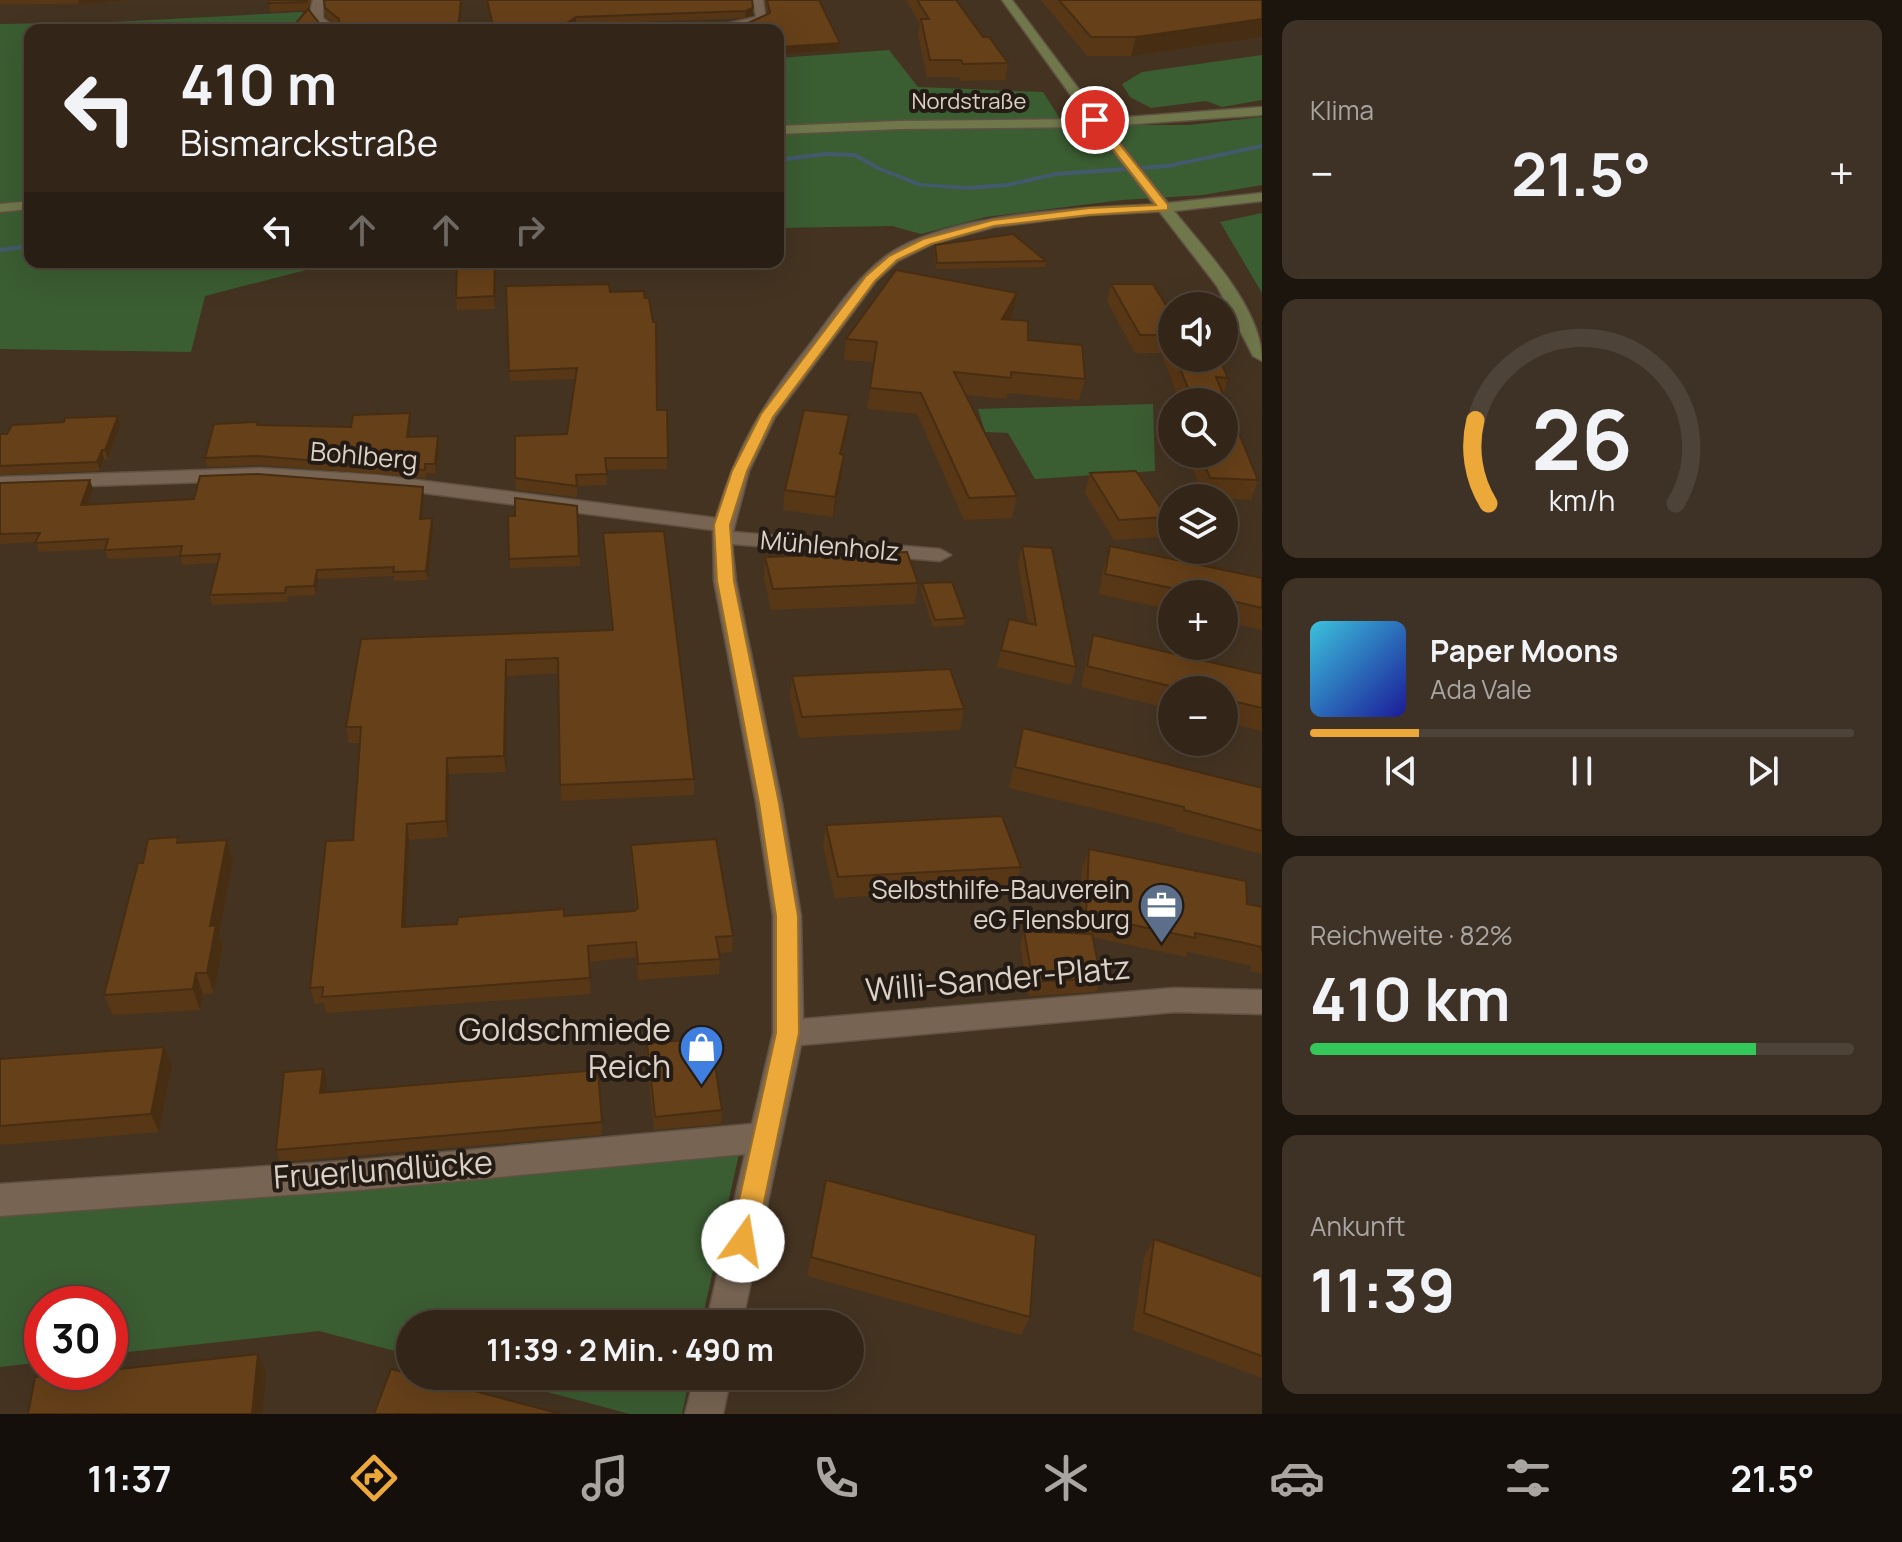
<!DOCTYPE html>
<html lang="de">
<head>
<meta charset="utf-8">
<style>
	body { margin:0; font-family:Manrope,sans-serif; background:#3e3226; color:#f1f3f6; height:100vh; display:flex; flex-direction:column; font-size:30px; white-space:nowrap }
	* { box-sizing:border-box; margin:0 }
	p { font-size:26px; color:#a9a5a2 }
	.icon { flex:none; width:44px; height:44px; fill:none; stroke:currentColor; stroke-width:2; stroke-linecap:round; stroke-linejoin:round }
	.map { position:relative; flex:1; overflow:hidden }
	.side { display:flex; flex-direction:column; gap:20px; padding:20px; background:#1c150e; width:640px }
	.side>* { flex:none }
	.guide { position:absolute; left:24px; top:24px; width:760px; height:244px; border-radius:16px; box-shadow:0 8px 32px #0002,0 0 0 2px #4e4338; background:#332619; color:#f1f3f6; overflow:hidden }
	.buttons { position:absolute; left:1158px; top:292px; display:grid; gap:16px }
	.buttons a { display:grid; place-items:center; width:80px; height:80px; border-radius:50%; background:#332619; box-shadow:0 8px 32px #0002,0 0 0 2px #4e4338; font-size:40px }
	.speed { position:absolute; left:24px; top:1286px; display:flex; gap:16px; font-size:40px; font-weight:700; text-align:center }
	.speed>* { display:grid; place-content:center; width:104px; height:104px; border-radius:50%; background:#332619; box-shadow:0 8px 32px #0002,0 0 0 2px #4e4338; line-height:1 }
	.speed .limit { border:12px solid #d22; background:#fff; color:#111 }
	.pin { position:absolute; display:grid; place-items:center; width:68px; height:68px; color:#fff; margin:-34px; border:4px solid #fff; border-radius:50%; box-shadow:0 2px 8px #0007 }
	.me { position:absolute; width:88px; margin:-44px; rotate:13deg; stroke-linejoin:round; filter:drop-shadow(0 0 6px #0008) }
	.turn { display:flex; align-items:center; gap:28px; height:168px; padding:0 24px; font-size:36px }
	.turn .icon { width:104px; height:104px; stroke-width:2.5 }
	.turn b { display:block; font-size:56px; line-height:68px }
	.lanes { display:flex; align-items:center; height:76px; padding:0 24px; background:#0003; justify-content:center; gap:40px; direction:ltr }
	.lanes .off { opacity:.35 }
	.big { font-size:60px; font-weight:700; line-height:1.1 }
	.side .card { flex:1; display:flex; flex-direction:column; justify-content:center; gap:12px; min-width:0; padding:0 28px; border-radius:16px; background:#3e3226 }
	.side .dial { align-items:center; gap:0 }
	.dial svg { height:208px; overflow:visible; fill:none; stroke:#4e4338; stroke-width:7; stroke-linecap:round; text-anchor:middle }
	.dial text { fill:#f1f3f6; stroke:none }
	.song { display:flex; align-items:center; gap:24px }
	.cover { width:96px; height:96px; border-radius:12px; background:linear-gradient(135deg,hsl(190 70% 55%),hsl(240 70% 35%)) }
	.played { height:8px; border-radius:4px; background:linear-gradient(90deg,#eca93a 20%,#4e4338 20%) }
	.keys { display:flex; justify-content:space-around; direction:ltr }
	.heat { display:flex; justify-content:space-between; align-items:center; font-size:44px; direction:ltr }
	.charge { height:12px; border-radius:6px; background:linear-gradient(90deg,#34c759 82%,#4e4338 0) }
	.trip { position:absolute; left:396px; top:1310px; width:468px; height:80px; border-radius:40px; background:#332619; box-shadow:0 8px 32px #0002,0 0 0 2px #4e4338; font-weight:700; line-height:80px; text-align:center }
	.dock { display:flex; height:128px; justify-content:space-around; align-items:center; background:#140f0a; color:#a9a5a2 }
	.dock .icon { width:56px; height:56px }
	.dock .current { color:#eca93a }
	.dock b { font-size:36px; color:#f1f3f6 }
	main { display:flex; flex:1; min-height:0 }
	.map>svg:first-child { display:block }
	.green { fill:#3b5d32 }
	.lines { fill:none; stroke-linecap:round; stroke-linejoin:round }
	.stream { fill:#43596e; fill-rule:evenodd }
	.street-casing { stroke:#5f5142; stroke-width:3 }
	.secondary-casing { stroke:#5f5142; stroke-width:3 }
	.street { fill:#776452; fill-rule:evenodd }
	.secondary { fill:#70774b; fill-rule:evenodd }
	.secondary-bridge-casing { stroke:#5f5142; stroke-width:13; stroke-linecap:butt }
	.secondary-bridge { stroke:#70774b; stroke-width:12 }
	.wall { fill:#583716 }
	.shaded-wall { fill:#472d12 }
	.building { fill:#664019; stroke:#472d12; stroke-width:2 }
	.route { fill:#eca93a; stroke:#996e26; stroke-width:2 }
	.labels { text-anchor:middle; stroke-width:8; stroke-linejoin:round; paint-order:stroke }
	.far-street-label { font-size:22px; fill:#dcd1c6; stroke:#241c14 }
	.street-label { font-size:26px; fill:#dcd1c6; stroke:#241c14 }
	.poi-label { font-size:26px; fill:#dcd1c6; stroke:#241c14; text-anchor:end }
	.near-street-label { font-size:32px; fill:#dcd1c6; stroke:#241c14 }
	.near-poi-label { font-size:32px; fill:#dcd1c6; stroke:#241c14; text-anchor:end }
</style>
</head>
<body>
<main>
<div class="map">
<svg width="1262" height="1414" viewBox="0 0 1262 1414">
	<rect width="100%" height="100%" fill="#443321"/>
	<g class="green">
		<path d="M301,12L308,14L296,30H30V262H337L205,296L191,352L0,349V24L112,22Z"/>
		<path d="M889,50L918,87L1043,92L1064,125H1189L1262,117V185L1203,195L1122,200L986,217L921,234L892,226L778,228V58Z"/>
		<path d="M1262,55V100L1222,107L1206,101L1151,108L1130,97L1122,84L1142,72Z"/>
		<path d="M1262,213V293L1220,222Z"/>
		<path d="M1153,404L1155,471L1035,479L1008,433L985,432L978,409Z"/>
		<path d="M739,1154L701,1324H410V1355L319,1331L110,1354V1304H42V1362L0,1367V1214Z"/>
		<path d="M487,1376H690L682,1414H630Z"/>
	</g>
	<g class="lines">
		<g class="stream">
			<path d="M1262,144V148L1168,168L1056,176L1007,187L966,190L918,186L878,170L854,157L826,156L778,162V158L826,152L855,153L882,168L921,183L966,186L1007,183L1056,172L1168,164Z"/>
			<path d="M30,244V248L0,252V248Z"/>
		</g>
		<defs>
			<g id="street">
				<path d="M313,0H323V18L338,30H323C312,22 308,13 313,0Z"/>
				<path d="M753,0H763L766,20L758,25L730,27V23L756,17Z"/>
				<path d="M1164,204L1171,208L1169,211L1089,215L994,227L932,244L898,261L876,281L775,417L749,471L733,532L940,549L951,555L940,561L732,544L736,581L782,803L801,916L803,1019L1175,988L1262,990V1014L1175,1012L801,1045L742,1324H706L745,1154L359,1190L0,1216V1184L359,1160L752,1124L773,1033V916L756,803L714,581L713,530L377,487L260,480L0,489V477L260,468L377,475L716,518C736,448 762,405 807,348C831,317 854,280 886,256C947,212 1089,207 1164,204Z"/>
				<path d="M695,1376H731L723,1414H685Z"/>
			</g>
			<g id="secondary">
				<path d="M1002,0H1012L1101,119L1262,107V115L1107,126L1168,203L1262,193V201L1174,211C1206,251 1262,308 1262,361L1253,356L1217,286L1094,127L899,129L778,134V126L899,121L1088,119Z"/>
				<path d="M30,201V209L0,212V204Z"/>
			</g>
		</defs>
		<use href="#street" class="street-casing"/>
		<use href="#secondary" class="secondary-casing"/>
		<use href="#street" class="street"/>
		<use href="#secondary" class="secondary"/>
		<defs>
			<path id="secondary-bridge" d="M1095,120L1099,125"/>
		</defs>
		<use href="#secondary-bridge" class="secondary-bridge-casing"/>
		<use href="#secondary-bridge" class="secondary-bridge"/>
	</g>
	<g class="wall">
		<path d="M0,0H131L79,4H0Z"/>
		<path d="M311,0L308,9L320,24H335L326,17L324,0H462L460,30H290L307,10L270,12L269,3Z"/>
		<path d="M486,0H752L753,15L745,18L576,24L572,26L748,23L768,14L765,0H819L840,43L839,50L779,54L778,51V30H493Z"/>
		<path d="M906,0H956L983,37L1008,63L1005,80L961,81L958,77H927L918,35L920,24Z"/>
		<path d="M1041,0H1262V37L1131,56H1087Z"/>
		<path d="M935,245L1046,261L1045,267L936,269L934,251Z"/>
		<path d="M457,262H496L495,309L457,310L456,298Z"/>
		<path d="M1111,284L1172,315V358H1219L1228,378L1223,395L1258,480L1251,500L1203,497L1188,454H1224V402H1178L1179,399L1161,353H1135L1107,301Z"/>
		<path d="M506,286L610,292L657,410H667V469L606,470L607,485L577,486V497L516,490L515,478L567,434L575,379L510,381Z"/>
		<path d="M1017,293L1013,313L1009,319L1028,340L1085,379L1079,400L1008,393L1006,399L966,395L1017,496L1012,518L964,520L917,414L867,409L874,362L844,360L846,339Z"/>
		<path d="M410,413L411,422L409,437L438,436L439,445L436,473H426V478L260,465L207,467L205,458L259,425L351,427Z"/>
		<path d="M118,416L120,425L108,459H104L100,471L0,475V434H7L64,422Z"/>
		<path d="M846,434L842,455H844L842,474L833,517L783,510L785,490Z"/>
		<path d="M1090,473L1167,517L1161,537L1114,540L1085,493Z"/>
		<path d="M0,483L93,489L87,505L424,496L422,519L433,528L428,580L394,581V576L318,579L316,595L288,596L287,602L212,605L210,595L217,563L182,565L180,556L108,559L105,549L39,552L36,542L0,544Z"/>
		<path d="M577,506L580,566L510,568L508,516Z"/>
		<path d="M603,533L694,779V795L561,801L559,673L507,676L506,772L449,774L448,837L409,840L405,927L457,924L634,911L636,909L631,861V845L733,936L732,952L719,953L720,959L719,974L638,980L636,957L589,962L591,994L326,1013L324,1003L315,1004L310,988L353,840L360,743H349L346,727L361,639L612,630L603,549Z"/>
		<path d="M1022,546L1076,667L1071,685L997,667L1009,619L1028,623L1018,563Z"/>
		<path d="M1110,546L1262,578V630L1224,621V594H1172V610L1099,594L1104,567Z"/>
		<path d="M765,557L918,583L915,604L771,610L764,578Z"/>
		<path d="M922,583L965,618L964,625L933,627L921,590Z"/>
		<path d="M1093,635L1262,674V731L1224,722V690H1172V709L1081,687L1087,656Z"/>
		<path d="M792,676L964,709L960,730L799,738L790,697Z"/>
		<path d="M1023,728L1262,788V854L1175,831L1176,828L1009,788Z"/>
		<path d="M826,825L1021,867L1015,888L835,898L823,846Z"/>
		<path d="M178,837L180,843L227,840L233,861L219,936L223,946L214,993L203,994L200,1010L113,1015L104,995L143,863Z"/>
		<path d="M1089,849L1247,904L1262,907V974L1251,971V966L1230,961L1188,952L1186,957L1092,937L1101,978L1096,992L1029,996L1020,945L1024,931L1079,934L1082,868Z"/>
		<path d="M647,1043L722,1110L721,1124L654,1130L646,1056Z"/>
		<path d="M0,1059L172,1065L159,1132L0,1145Z"/>
		<path d="M327,1082L325,1092L602,1122V1135L280,1162L276,1150Z"/>
		<path d="M826,1180L1030,1317L1021,1335L807,1276Z"/>
		<path d="M1154,1239L1262,1277V1378L1133,1330L1144,1257Z"/>
	</g>
	<g class="shaded-wall">
		<path d="M78,0H131L79,4Z"/>
		<path d="M461,0H462L460,30H458Z"/>
		<path d="M753,8V15L745,18L746,11Z"/>
		<path d="M576,17V24L567,29V23Z"/>
		<path d="M1262,19V37L1131,56L1136,37Z"/>
		<path d="M840,43L839,50L779,54L780,47Z"/>
		<path d="M495,262H496L495,309L494,296Z"/>
		<path d="M1017,293L1013,313L998,339L1002,319Z"/>
		<path d="M410,413L411,422L408,446L407,437Z"/>
		<path d="M849,415L846,434L837,474L840,454Z"/>
		<path d="M118,416L120,425L108,459L105,450Z"/>
		<path d="M438,436L439,445L436,473L435,464Z"/>
		<path d="M102,450L104,459L100,471L97,462Z"/>
		<path d="M844,455L842,474L833,517L835,497Z"/>
		<path d="M90,480L93,489L84,514L81,505Z"/>
		<path d="M423,487L424,496L421,528L420,519Z"/>
		<path d="M432,518L433,528L428,580L426,571Z"/>
		<path d="M317,570L318,579L316,595L314,586Z"/>
		<path d="M506,660L507,676L506,772L504,756Z"/>
		<path d="M447,758L449,774L448,837L446,821Z"/>
		<path d="M407,824L409,840L405,943L402,927Z"/>
		<path d="M227,840L233,861L219,936L223,946L214,993L207,973L210,926Z"/>
		<path d="M196,973L203,994L200,1010L193,989Z"/>
		<path d="M164,1047L172,1065L159,1132L151,1114Z"/>
		<path d="M323,1069L327,1082L324,1105L320,1093Z"/>
		<path d="M258,1354L266,1372L262,1414H252Z"/>
	</g>
	<g class="building">
		<path d="M269,0H307V2L269,3Z"/>
		<path d="M324,0H461L458,30H290L308,9L320,24H339V19L325,8Z"/>
		<path d="M487,0H752L753,8L746,11L576,17L567,23L570,26L748,23L770,13L767,0H819L840,43L780,47L778,43V30H494Z"/>
		<path d="M917,0H956L983,37H989L1008,63L963,64L961,60H930L921,19H929Z"/>
		<path d="M1059,0H1262V19L1136,37H1091Z"/>
		<path d="M1013,234L1046,261L937,263L935,245Z"/>
		<path d="M457,262H495L494,296L456,298Z"/>
		<path d="M896,270L1017,293L1002,319L1028,321V340L1082,345L1085,379L1011,372V378L954,372L1017,496L969,498L921,393L870,388L877,342L846,339Z"/>
		<path d="M609,284L610,292L644,291L645,298H649L653,322H656L657,410H667L668,458H605L607,474L576,475L577,486L515,478V436L567,434L577,368L509,371L506,286Z"/>
		<path d="M1111,284H1153L1172,315V349L1166,335H1140Z"/>
		<path d="M1176,358H1219L1228,378L1216,377L1258,480L1210,478L1201,454H1224V402H1182L1180,396H1191Z"/>
		<path d="M804,410L849,415L840,454L844,455L835,497L785,490Z"/>
		<path d="M410,413L407,437L438,436L435,464H425V470L258,456L205,458L214,424L258,422L257,425L351,427L353,415Z"/>
		<path d="M118,416L105,450H102L97,462L0,466V434H7L12,425L64,422L65,418Z"/>
		<path d="M1136,471L1167,517L1119,520L1090,473Z"/>
		<path d="M258,474L423,487L420,519L432,518L426,571L393,572L394,567L317,570L314,586L286,587L285,593L210,595L220,554L180,556L182,546L105,550L108,539L35,543L40,533L0,534V483L90,480L81,505L194,499L200,476Z"/>
		<path d="M515,498L577,506L579,556L509,559L508,516H515Z"/>
		<path d="M664,531L694,779L560,785L558,658L506,660L504,756L447,758L446,821L407,824L402,927L457,924L458,917L564,909V916L634,911L638,908L631,845L716,839L733,936L716,937L720,959L638,964L636,942L588,946L590,978L322,997L323,987L310,988L326,841L353,840L361,727H346L361,639L613,630L603,533Z"/>
		<path d="M1022,546L1052,548L1076,667L1001,650L1009,619L1036,625Z"/>
		<path d="M1110,546L1262,578V608L1224,599V594H1199L1105,574Z"/>
		<path d="M907,552L918,583L773,589L765,557Z"/>
		<path d="M952,582L965,618L935,620L922,583Z"/>
		<path d="M1093,635L1262,674V708L1224,699V690H1186L1087,666Z"/>
		<path d="M950,669L964,709L802,717L792,676Z"/>
		<path d="M1023,728L1262,788V831L1184,810V807L1015,767Z"/>
		<path d="M1002,816L1021,867L838,877L826,825Z"/>
		<path d="M178,837L177,843L227,840L210,926L216,925L207,973H196L193,989L104,995L138,863H143L148,839Z"/>
		<path d="M1089,849L1246,881L1247,904L1262,907V952L1261,947L1240,942L1195,933V938L1086,915Z"/>
		<path d="M1024,931L1092,934L1101,978L1033,982Z"/>
		<path d="M711,1038L722,1110L655,1117L647,1043Z"/>
		<path d="M164,1047L151,1114L0,1126V1059Z"/>
		<path d="M323,1069L320,1093L598,1070L602,1122L276,1150L284,1072Z"/>
		<path d="M826,1180L1036,1235L1030,1317L811,1257Z"/>
		<path d="M1154,1239L1262,1277V1356L1144,1313Z"/>
		<path d="M258,1354L252,1414H28L35,1377L86,1372H110V1370Z"/>
		<path d="M391,1369L410,1374V1376H418L561,1414H374Z"/>
	</g>
	<path class="route" d="M1092,118H1099L1168,205V210L1089,215L994,226L931,244L897,260L875,281L773,417L747,471L730,525L734,581L779,803L798,916L799,1033L756,1241L752,1250L743,1254L734,1250L730,1241L776,1033V916L759,803L717,581L714,525L732,471L761,414L866,276L889,256L923,239L993,220L1089,208L1156,205L1092,122Z"/>
	<defs>
		<symbol id="office-pin" viewBox="-11 -11 22 30"><path d="M0 17L-7.5 6A9.5 9.5 0 1 1 7.5 6Z" fill="#5c6f8a" stroke="#241c14"/><path d="M-6-3h4V-5.5h4V-3h4V5H-6ZM-1-4.5V-3h2v-1.5ZM-6 0V1H6V0Z" fill="#fff"/></symbol>
		<symbol id="shop-pin" viewBox="-11 -11 22 30"><path d="M0 17L-7.5 6A9.5 9.5 0 1 1 7.5 6Z" fill="#3f7fe0" stroke="#241c14"/><path d="M-5-2.5h2.3a2.7 3.5 0 0 1 5.4 0H5L5.5 6h-11ZM-1.5-2.5h3a1.5 2.3 0 0 0-3 0Z" fill="#fff"/></symbol>
	</defs>
	<g fill-rule="evenodd">
		<use href="#office-pin" x="1136" y="880" width="51" height="69"/>
		<use href="#shop-pin" x="676" y="1022" width="51" height="69"/>
	</g>
	<g class="labels">
		<g class="far-street-label">
			<text x="969" y="109">Nordstraße</text>
		</g>
		<g class="street-label">
			<text transform="translate(364 456) rotate(5)" y="9">Bohlberg</text>
			<text transform="translate(830 546) rotate(5)" y="9">Mühlenholz</text>
		</g>
		<g class="poi-label">
			<text x="1130" y="899">Selbsthilfe-Bauverein<tspan x="1130" dy="30">eG Flensburg</tspan></text>
		</g>
		<g class="near-street-label">
			<text transform="translate(998 979) rotate(-5)" y="11">Willi-Sander-Platz</text>
			<text transform="translate(383 1170) rotate(-4)" y="11">Fruerlundlücke</text>
		</g>
		<g class="near-poi-label">
			<text x="671" y="1041">Goldschmiede<tspan x="671" dy="37">Reich</tspan></text>
		</g>
	</g>
</svg>
<div class="buttons">
<a><svg class="icon" aria-label="sound" viewBox="0 0 24 24"><path d="M4 9h4l5-4v14l-5-4H4zM17 9q2 3 0 6"/></svg></a>
<a><svg class="icon" aria-label="search" viewBox="0 0 24 24"><circle cx="10" cy="10" r="6"/><path d="M15 15l6 6"/></svg></a>
<a><svg class="icon" aria-label="layers" viewBox="0 0 24 24"><path d="M12 4l9 5-9 5-9-5zM3 14l9 5 9-5"/></svg></a>
<a>+</a>
<a>−</a>
</div>
<div class="speed"><div class="limit">30</div></div>
<div class="pin" style="left:1095px;top:120px;background:#d93025"><svg class="icon" aria-label="arrive" viewBox="0 0 24 24"><path d="M6 21V4h12l-3 4 3 4H6"/></svg></div>
<svg class="me" style="left:743px;top:1241px" viewBox="-20 -20 40 40"><circle r="19" fill="#fff"/><path d="M0-13L10 11 0 6-10 11z" fill="#eca93a"/></svg>
<div class="trip">11:39 · 2 Min. · 490 m</div>
<div class="guide">
<div class="turn"><svg class="icon" aria-label="left" viewBox="0 0 24 24"><path d="M17 20v-9H6M10 6l-5 5 5 5"/></svg><div><b>410 m</b>Bismarckstraße</div></div>
<div class="lanes"><svg class="icon" aria-label="left" viewBox="0 0 24 24"><path d="M17 20v-9H6M10 6l-5 5 5 5"/></svg><svg class="icon off" aria-label="ahead" viewBox="0 0 24 24"><path d="M12 20V5M6 11l6-6 6 6"/></svg><svg class="icon off" aria-label="ahead" viewBox="0 0 24 24"><path d="M12 20V5M6 11l6-6 6 6"/></svg><svg class="icon off" aria-label="right" viewBox="0 0 24 24"><path d="M7 20v-9h11M14 6l5 5-5 5"/></svg></div>
</div>
</div>
<section class="side">
<div class="card"><p>Klima</p>
<div class="heat"><a>−</a><b class="big">21.5°</b><a>+</a></div>
</div>
<div class="card dial"><svg viewBox="0 0 100 80">
<path d="M14 69A42 42 0 1 1 86 69"/>
<path d="M14 69A42 42 0 0 1 9 37" stroke="#eca93a"/>
<text x="50" y="56" font-size="32" font-weight="700">26</text>
<text x="50" y="72" font-size="11">km/h</text>
</svg></div>
<div class="card">
<div class="song"><i class="cover"></i><div><b>Paper Moons</b><p>Ada Vale</p></div></div>
<div class="played"></div>
<div class="keys"><svg class="icon" aria-label="previous" viewBox="0 0 24 24"><path d="M18 5L8 12l10 7zM5 5v14"/></svg><svg class="icon" aria-label="pause" viewBox="0 0 24 24"><path d="M8 5v14M16 5v14"/></svg><svg class="icon" aria-label="next" viewBox="0 0 24 24"><path d="M6 5l10 7-10 7zM19 5v14"/></svg></div>
</div>
<div class="card"><p>Reichweite · 82%</p><b class="big">410 km</b><div class="charge"></div></div>
<div class="card"><p>Ankunft</p><b class="big">11:39</b></div>
</section>
</main>
<nav class="dock">
<b>11:37</b>
<svg class="icon current" aria-label="directions" viewBox="0 0 24 24"><path d="M12 3l9 9-9 9-9-9zM9 14v-3h6M13 9l2 2-2 2"/></svg>
<svg class="icon" aria-label="music" viewBox="0 0 24 24"><path d="M9 18V5l10-2v13"/><circle cx="6" cy="18" r="3"/><circle cx="16" cy="16" r="3"/></svg>
<svg class="icon" aria-label="phone" viewBox="0 0 24 24"><path d="M5 4h4l2 5-3 2q2 4 5 5l2-3 5 2v4C11 20 4 13 5 4z"/></svg>
<svg class="icon" aria-label="climate" viewBox="0 0 24 24"><path d="M12 3v18M4 7l16 10M4 17L20 7"/></svg>
<svg class="icon" aria-label="car" viewBox="0 0 24 24"><path d="M5 17H2v-5l4-1 3-4h7l3 4 3 1v5h-3M9 17h6M6 11h13"/><circle cx="7" cy="17" r="2"/><circle cx="17" cy="17" r="2"/></svg>
<svg class="icon" aria-label="filters" viewBox="0 0 24 24"><path d="M4 7h16M4 17h16"/><circle cx="9" cy="7" r="2"/><circle cx="15" cy="17" r="2"/></svg>
<b>21.5°</b>
</nav>
</body>
</html>
